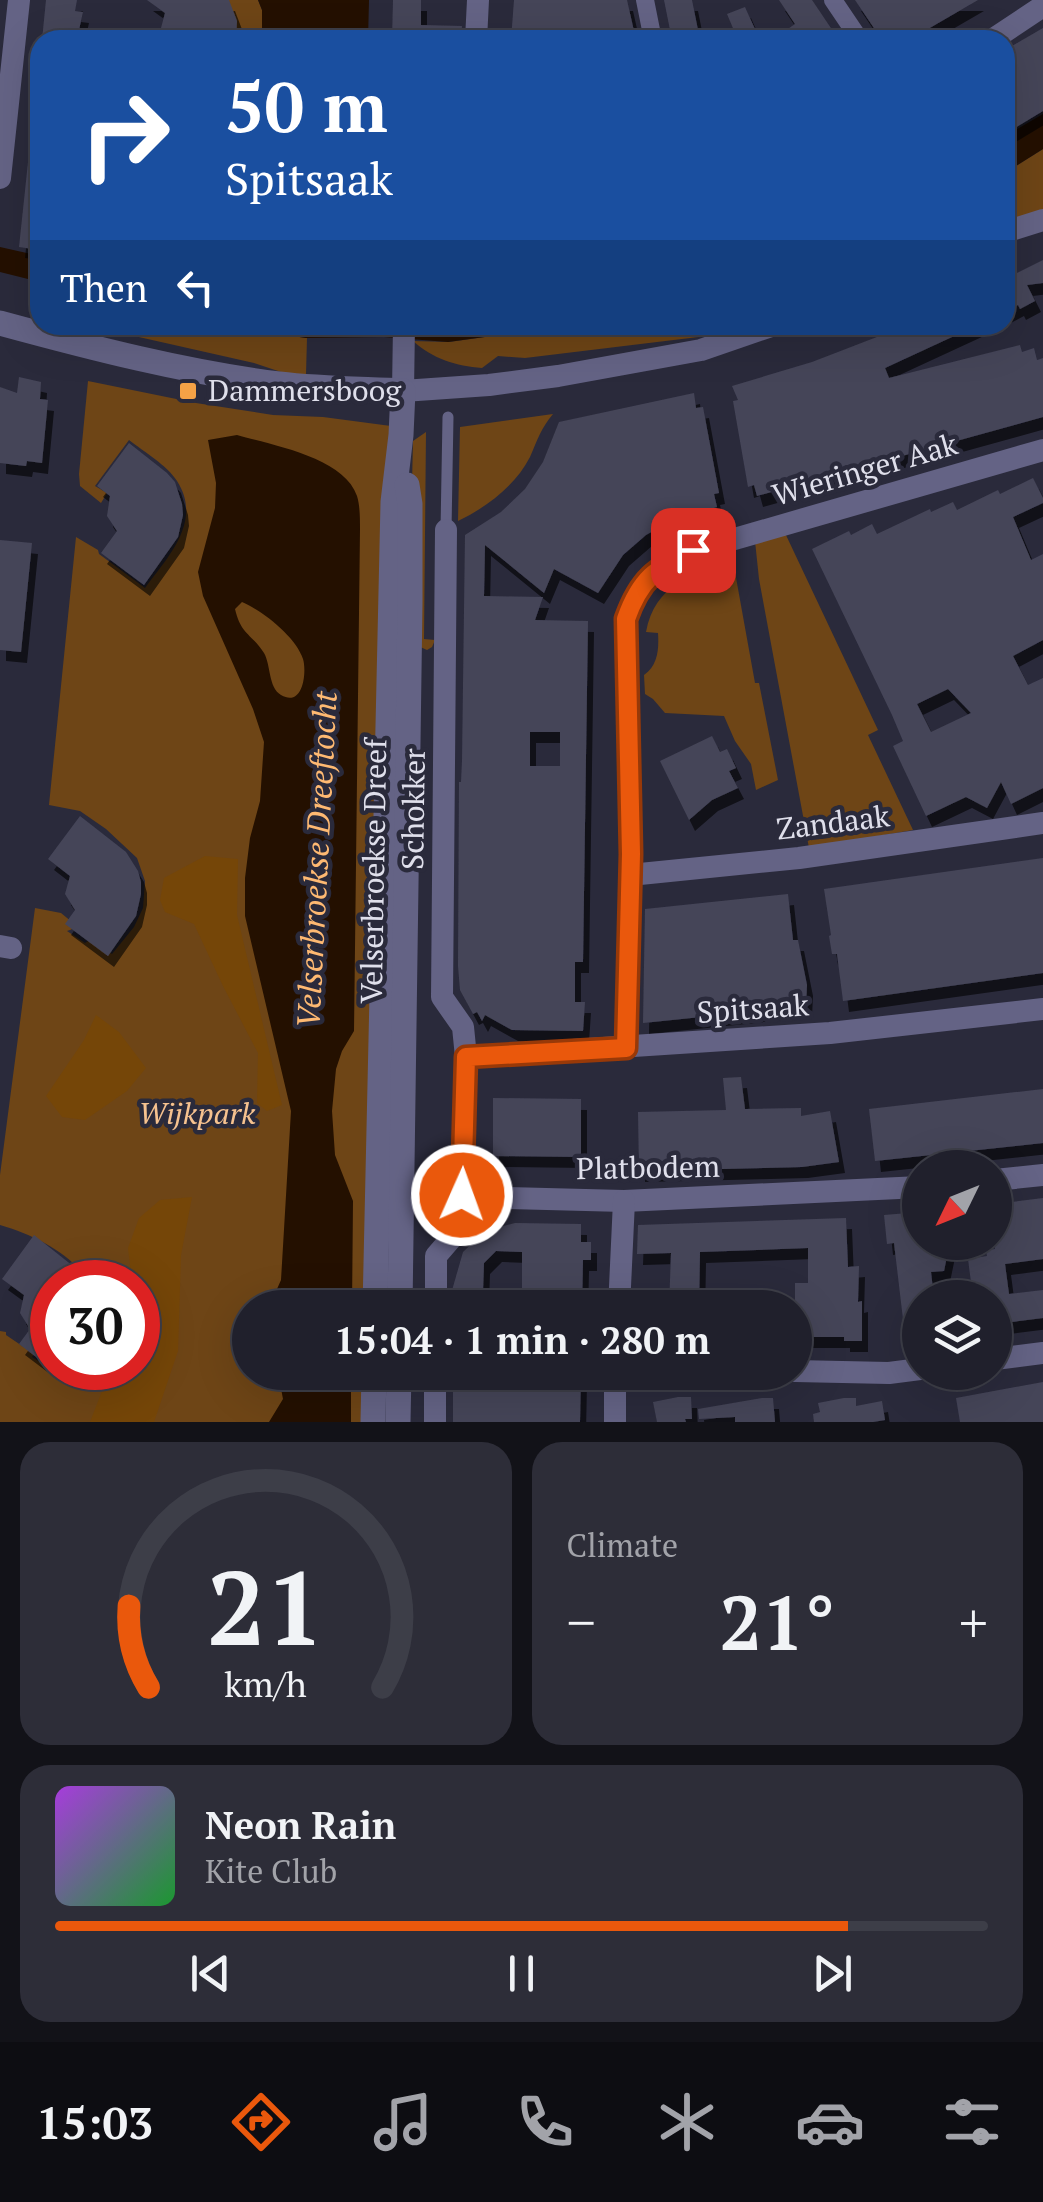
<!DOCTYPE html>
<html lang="en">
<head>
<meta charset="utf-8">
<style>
	body { margin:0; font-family:"PT Serif",serif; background:#2d2d38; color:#f1f3f6; height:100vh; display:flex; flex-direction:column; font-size:38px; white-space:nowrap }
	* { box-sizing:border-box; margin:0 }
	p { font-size:32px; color:#a2a3a9 }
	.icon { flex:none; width:55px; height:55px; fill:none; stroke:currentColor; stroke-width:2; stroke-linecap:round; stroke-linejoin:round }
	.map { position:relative; height:1422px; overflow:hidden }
	.panel { display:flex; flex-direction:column; gap:20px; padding:20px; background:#121218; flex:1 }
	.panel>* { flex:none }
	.banner { position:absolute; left:30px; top:30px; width:985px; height:305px; border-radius:30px; box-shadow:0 10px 40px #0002,0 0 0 2px #3d3e48; background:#1a4fa0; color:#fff; overflow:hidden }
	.needle { width:65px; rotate:227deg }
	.buttons { position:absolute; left:902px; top:1150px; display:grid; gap:20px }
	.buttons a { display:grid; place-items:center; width:110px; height:110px; border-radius:50%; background:#20202c; box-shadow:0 10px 40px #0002,0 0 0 2px #3d3e48; font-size:50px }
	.speed { position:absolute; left:30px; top:1260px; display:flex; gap:20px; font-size:50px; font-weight:700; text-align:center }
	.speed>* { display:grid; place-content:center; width:130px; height:130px; border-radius:50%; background:#20202c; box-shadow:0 10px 40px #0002,0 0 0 2px #3d3e48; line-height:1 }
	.speed .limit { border:15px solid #d22; background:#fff; color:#111 }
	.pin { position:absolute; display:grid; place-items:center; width:85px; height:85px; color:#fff; margin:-42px; border-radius:20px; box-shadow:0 5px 15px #0006 }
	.me { position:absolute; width:110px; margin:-55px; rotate:2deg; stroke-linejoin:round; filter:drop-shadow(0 0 8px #0008) }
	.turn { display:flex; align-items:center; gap:35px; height:210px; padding:0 30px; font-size:45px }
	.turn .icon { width:130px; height:130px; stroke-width:2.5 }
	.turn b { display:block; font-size:70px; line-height:85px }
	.then { display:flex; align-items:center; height:95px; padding:0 30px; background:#0003; gap:20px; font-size:38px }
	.big { font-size:75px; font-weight:700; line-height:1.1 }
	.panel .card { flex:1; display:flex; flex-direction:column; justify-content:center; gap:15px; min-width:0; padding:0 35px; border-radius:30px; background:#2d2d38 }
	.panel .dial { align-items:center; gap:0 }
	.dial svg { height:260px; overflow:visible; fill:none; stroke:#3d3e48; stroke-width:7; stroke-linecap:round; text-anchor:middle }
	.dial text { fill:#f1f3f6; stroke:none }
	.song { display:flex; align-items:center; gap:30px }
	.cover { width:120px; height:120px; border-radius:15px; background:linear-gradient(135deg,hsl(280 70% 55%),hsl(130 70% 35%)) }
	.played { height:10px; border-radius:5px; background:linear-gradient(90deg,#ea580c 85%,#3d3e48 85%) }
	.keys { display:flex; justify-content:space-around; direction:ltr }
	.heat { display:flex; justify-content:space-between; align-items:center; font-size:55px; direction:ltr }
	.panel .tiles { flex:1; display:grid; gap:20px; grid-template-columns:1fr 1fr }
	.card:last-child { grid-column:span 2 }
	.trip { position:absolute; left:232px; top:1290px; width:580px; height:100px; border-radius:50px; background:#20202c; box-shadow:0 10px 40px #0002,0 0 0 2px #3d3e48; font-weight:700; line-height:100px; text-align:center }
	.menu { display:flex; height:160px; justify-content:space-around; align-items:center; background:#0d0d12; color:#a2a3a9 }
	.menu .icon { width:70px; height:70px }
	.menu .on { color:#ea580c }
	.menu b { font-size:45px; color:#f1f3f6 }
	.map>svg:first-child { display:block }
	.green { fill:#6e4516 }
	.forest { fill:#754608 }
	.water { fill:#241000; fill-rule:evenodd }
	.building { fill:#454558; fill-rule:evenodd; filter:url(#shadow) }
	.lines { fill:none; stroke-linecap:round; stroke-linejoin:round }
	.service { stroke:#646385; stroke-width:11 }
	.pedestrian { stroke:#646385; stroke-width:18 }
	.minor { stroke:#646385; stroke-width:22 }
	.tertiary { stroke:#646385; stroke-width:25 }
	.route-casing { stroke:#983908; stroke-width:25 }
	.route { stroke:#ea580c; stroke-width:18 }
	.poi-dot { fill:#f5a246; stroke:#2a2a3b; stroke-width:4 }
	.labels { text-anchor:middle; stroke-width:9; stroke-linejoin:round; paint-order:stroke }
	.poi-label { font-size:30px; fill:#dfdfeb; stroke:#2a2a3b; text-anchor:start }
	.street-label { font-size:30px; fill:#dfdfeb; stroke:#2a2a3b }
	.park-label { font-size:30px; font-style:italic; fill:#f6c28f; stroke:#2a2a3b }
	.water-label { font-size:32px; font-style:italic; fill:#feb972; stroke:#2a2a3b }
</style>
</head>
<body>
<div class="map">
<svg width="1043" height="1422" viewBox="0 0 1043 1422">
	<defs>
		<filter id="shadow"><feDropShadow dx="6" dy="11" stdDeviation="0" flood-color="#0009"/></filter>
	</defs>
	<rect width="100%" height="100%" fill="#2a2a3b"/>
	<g class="green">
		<path d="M222,0H258L262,10V40H234Z"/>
		<path d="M1043,149V212L1005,221V173Z"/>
		<path d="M219,325L307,338L306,374L296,377L254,363L90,326Z"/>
		<path d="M571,325H745L715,335L525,358L498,356L482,368C456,366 433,359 413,341L449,342Z"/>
		<path d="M88,381L196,403L273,415L323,417L391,426L374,1307L250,1308V1372L372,1373L371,1422H0V1331L6,1332V1335L34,1354L32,1357L63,1376L70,1368H138V1282H90C70,1253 34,1235 0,1225V1175L35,908L61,913L78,927L67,931L85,943L91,939L112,954L134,927L143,908L145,881L137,858L106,829L80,811L49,805L76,537L98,550L99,554L145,588C168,557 203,521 177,481C167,465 144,452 129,440L95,486L107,493L101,503L80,486L79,474Z"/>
		<path d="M553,414C541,428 537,441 530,457C515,486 487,507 458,521L460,427Z"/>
		<path d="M426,432L424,639L435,640L432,647L427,650L418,646L412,483L413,441Z"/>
		<path d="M785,533L878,730L868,735L913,830L809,848L759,579L755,541Z"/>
		<path d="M733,561L755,683H759L778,780L756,790L751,764L735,741L724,716L665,713L653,699L645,694L644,675C658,665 659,649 658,633L646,632C655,584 692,574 733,561Z"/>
	</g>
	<g class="forest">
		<path d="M205,856L238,859L237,915L282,1105L267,1111L257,1103L258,1053L223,986L194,924L165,912L160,900L164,878Z"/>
		<path d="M96,1015L119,1032L146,1068L127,1091L85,1120L62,1117L46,1096L84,1040Z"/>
		<path d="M192,1197L181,1255L178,1351L154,1422H90L111,1368H138V1282H132L128,1248L139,1218L160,1200Z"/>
	</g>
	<g class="water">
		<path d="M258,0H369L368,40H262V10Z"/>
		<path d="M1043,114V149L1005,173V136Z"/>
		<path d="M0,247L40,256V282L0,272Z"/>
		<path d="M219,325H571L448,342L384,337L306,338Z"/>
		<path d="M237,435C271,445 344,457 357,496C360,506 360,518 360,529L354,1031L342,1051L336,1069L332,1111L335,1155L353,1201L352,1307H269L281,1280L291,1111L245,916V878L250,838L260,801L264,742L253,709L203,596L198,572L215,508L216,483L208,440ZM242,602C263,611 296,637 303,659C307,672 303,708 281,695C268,687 271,665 264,653C252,634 241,635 235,609Z"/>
		<path d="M278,1373H351V1422H269L283,1399Z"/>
	</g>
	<g class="building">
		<path d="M46,0H77L75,11L83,12L79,30L76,29L74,40H42Z"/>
		<path d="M147,0H229L237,21L236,40H165L161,28L165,13Z"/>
		<path d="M393,0H421V25L462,26L461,40H392Z"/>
		<path d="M514,0H627L636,40H511Z"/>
		<path d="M664,0H692L700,40H672Z"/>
		<path d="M779,0H812L839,40H772L795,24Z"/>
		<path d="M855,0H978L909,40H882Z"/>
		<path d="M745,7L749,16L760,40H738L727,14Z"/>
		<path d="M1043,28V111L1005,134V50Z"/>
		<path d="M29,153L40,154V250L19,247Z"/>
		<path d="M1043,260V283L1027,285L1035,301L1020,309L1018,305L1005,312V279Z"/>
		<path d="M908,325H978L885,368L889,378L1020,345L1022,352L1034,348L1037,360L1043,358V417L757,496L754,485L748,487L733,401L738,400L732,386L812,362Z"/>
		<path d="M19,377L41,382L40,399L48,400L42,463L27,461L26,466L0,463V387L17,393Z"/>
		<path d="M694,393L696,408L703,407L719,493L714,494L717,507L673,520L646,535L623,555L598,593L554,569L544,593L485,545L484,596L543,597L535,620L588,621L583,962H575V1002H585L583,1031L512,1030L485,1015L482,1021L477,1012L473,1014L460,990L458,966L459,782H461L462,761L465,535L501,512L525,489L543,462L559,422ZM530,732H560V766H530Z"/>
		<path d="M129,443L167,473L175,482L182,504L183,515L178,537L144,585L101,553L117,531L107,516L110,496L97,486Z"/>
		<path d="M1033,478L1043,498V503L1013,517L1031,560L1043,554V640L1013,656L1028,685L1043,678V788L1011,804L1001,782L987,808L966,797L926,816L893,746L903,741L892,715L812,549L849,531L851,535L872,524L877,534L930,509L931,512L953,502L957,510L998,490L1000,494ZM948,689L971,713L931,732L917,704Z"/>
		<path d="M0,540L32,543L21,652L0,650Z"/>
		<path d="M712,736L720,752L727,749L736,768L729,771L738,788L712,800L689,820L660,761Z"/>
		<path d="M80,816L126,852L138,871L141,882V894L136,916L108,956L65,924L75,910L65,894L70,876L48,859Z"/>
		<path d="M1043,858V973L843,1001L837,954H832L829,936L831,935L824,889Z"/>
		<path d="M788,894L793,940H798L807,985L806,1006L643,1023L645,909Z"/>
		<path d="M741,1077L745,1109L801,1108V1116L830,1111L839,1162L802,1167L639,1171L638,1112L726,1110L723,1078Z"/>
		<path d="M1043,1089V1143L875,1161L869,1109Z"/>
		<path d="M493,1098L581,1099V1157L493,1156Z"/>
		<path d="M1043,1198V1259L1005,1264L1009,1294L1043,1290V1318L995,1324V1298H973L968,1259L987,1256L986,1250L995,1249V1204Z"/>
		<path d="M920,1212V1242H950L944,1271L931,1272L934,1298H920V1334L905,1336L894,1243L887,1244L884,1215Z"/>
		<path d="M846,1218L848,1267L859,1266L858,1302L862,1301V1341H844V1337H795V1283H808V1248L700,1252L699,1308H669L671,1253L637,1254L638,1225Z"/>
		<path d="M515,1223L581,1224V1242H591V1260H583L582,1308H451V1294L463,1252L485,1231ZM496,1251L522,1252V1291H483L484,1263Z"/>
		<path d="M34,1235L93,1282H52V1369L19,1344L30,1329L20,1313L24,1295L2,1279Z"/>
		<path d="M453,1372H581L580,1422H453Z"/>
		<path d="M1043,1382V1422H960L956,1398Z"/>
		<path d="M678,1397H691L692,1419H685L686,1422H657L653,1402Z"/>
		<path d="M762,1398H773L775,1422H735V1417L699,1419L698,1409Z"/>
		<path d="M844,1398H856V1406L882,1401L885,1420L873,1422H814L813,1414L820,1412L818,1403Z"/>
	</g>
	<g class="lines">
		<path class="service" d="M446,530L448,417"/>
		<g class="pedestrian">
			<path d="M645,0L653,40"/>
			<path d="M833,0L860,40"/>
		</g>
		<g class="minor">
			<path d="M476,40L478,0"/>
			<path d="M992,40L1043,6"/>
			<path d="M0,178L19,0"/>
			<path d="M1005,232L1043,220"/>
			<path d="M404,325L403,391L489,385L558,376L701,350L774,325"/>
			<path d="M630,875L799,858L1043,823"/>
			<path d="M0,946L11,948"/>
			<path d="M627,1048L631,854L626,619C641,579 656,568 693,551L1043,450"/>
			<path d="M466,1057L830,1033L1043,1009"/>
			<path d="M995,1180L1043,1175"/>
			<path d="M384,1195L624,1201L920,1187"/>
			<path d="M436,1308V1256L461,1227L466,1057L463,1027L442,997L446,530"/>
			<path d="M619,1308L624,1201"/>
			<path d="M995,1359L1043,1353"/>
			<path d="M795,1371L889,1373L920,1369"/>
			<path d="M615,1373L651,1372"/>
			<path d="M435,1422V1372"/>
			<path d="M615,1422V1372"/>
		</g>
		<g class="tertiary">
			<path d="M0,323C92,348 185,372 279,384C320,389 362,389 403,391L401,435L393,502L375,1308"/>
			<path d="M400,1308L410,602V504L407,485"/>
			<path d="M373,1422L374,1372"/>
			<path d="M398,1422L399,1372"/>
		</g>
	</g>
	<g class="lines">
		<defs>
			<path id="route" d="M462,1195L466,1057L626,1048L631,854L626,619C640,579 656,568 693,550"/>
		</defs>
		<use href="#route" class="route-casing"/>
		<use href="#route" class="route"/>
	</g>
	<rect class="poi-dot" x="178" y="381" width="20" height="20" rx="5"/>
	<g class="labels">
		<g class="poi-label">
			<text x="208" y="401">Dammersboog</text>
		</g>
		<g class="street-label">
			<text transform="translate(865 470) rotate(-16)" y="10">Wieringer Aak</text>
			<text transform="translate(414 809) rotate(-89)" y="10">Schokker</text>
			<text transform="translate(833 823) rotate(-7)" y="10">Zandaak</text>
			<text transform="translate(374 871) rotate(-89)" y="10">Velserbroekse Dreef</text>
			<text transform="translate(753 1009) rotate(-4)" y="10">Spitsaak</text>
			<text transform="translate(648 1168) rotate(-1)" y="10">Platbodem</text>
		</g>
		<g class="park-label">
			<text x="197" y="1124">Wijkpark</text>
		</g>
		<g class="water-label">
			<text transform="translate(317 860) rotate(-87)" y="11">Velserbroekse Dreeftocht</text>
		</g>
	</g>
</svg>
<div class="buttons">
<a><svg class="needle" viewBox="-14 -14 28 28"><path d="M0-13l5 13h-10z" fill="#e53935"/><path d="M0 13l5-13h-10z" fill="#a2a3a9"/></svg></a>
<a><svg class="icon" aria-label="layers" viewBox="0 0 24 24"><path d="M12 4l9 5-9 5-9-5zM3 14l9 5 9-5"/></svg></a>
</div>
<div class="speed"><div class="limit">30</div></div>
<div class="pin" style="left:693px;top:550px;background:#d93025"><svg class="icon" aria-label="arrive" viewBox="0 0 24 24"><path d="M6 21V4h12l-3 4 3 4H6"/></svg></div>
<svg class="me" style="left:462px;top:1195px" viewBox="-20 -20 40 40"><circle r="17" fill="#ea580c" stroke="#fff" stroke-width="3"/><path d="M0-11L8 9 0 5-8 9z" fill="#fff"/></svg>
<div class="trip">15:04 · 1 min · 280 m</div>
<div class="banner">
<div class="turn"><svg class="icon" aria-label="right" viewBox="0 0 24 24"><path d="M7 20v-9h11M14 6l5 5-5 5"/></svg><div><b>50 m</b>Spitsaak</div></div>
<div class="then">Then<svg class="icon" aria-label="left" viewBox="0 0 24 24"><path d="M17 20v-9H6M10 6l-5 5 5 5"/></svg></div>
</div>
</div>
<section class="panel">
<div class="tiles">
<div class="card dial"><svg viewBox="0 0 100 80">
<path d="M14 69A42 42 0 1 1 86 69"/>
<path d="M14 69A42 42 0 0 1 8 44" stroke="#ea580c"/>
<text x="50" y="56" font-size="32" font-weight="700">21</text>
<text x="50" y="72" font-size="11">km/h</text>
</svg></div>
<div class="card"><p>Climate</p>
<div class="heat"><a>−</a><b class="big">21°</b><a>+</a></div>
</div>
<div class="card">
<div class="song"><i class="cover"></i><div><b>Neon Rain</b><p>Kite Club</p></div></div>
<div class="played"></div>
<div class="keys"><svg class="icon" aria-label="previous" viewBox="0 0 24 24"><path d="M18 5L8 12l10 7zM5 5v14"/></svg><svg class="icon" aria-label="pause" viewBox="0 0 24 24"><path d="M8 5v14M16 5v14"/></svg><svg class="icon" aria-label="next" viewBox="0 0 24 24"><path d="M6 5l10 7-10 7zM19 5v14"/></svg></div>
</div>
</div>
</section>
<nav class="menu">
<b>15:03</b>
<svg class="icon on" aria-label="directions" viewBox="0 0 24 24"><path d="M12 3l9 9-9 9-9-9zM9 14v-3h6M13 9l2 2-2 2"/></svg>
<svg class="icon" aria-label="music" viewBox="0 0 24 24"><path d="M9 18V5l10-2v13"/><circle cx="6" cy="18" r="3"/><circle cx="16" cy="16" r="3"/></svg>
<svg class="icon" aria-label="phone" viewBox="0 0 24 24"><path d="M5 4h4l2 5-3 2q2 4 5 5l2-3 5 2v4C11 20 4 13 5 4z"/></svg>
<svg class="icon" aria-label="climate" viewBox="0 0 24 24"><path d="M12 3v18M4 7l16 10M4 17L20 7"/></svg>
<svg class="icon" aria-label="car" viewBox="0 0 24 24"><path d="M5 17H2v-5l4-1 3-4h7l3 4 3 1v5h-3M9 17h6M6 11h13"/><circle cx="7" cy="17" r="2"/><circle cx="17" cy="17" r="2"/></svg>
<svg class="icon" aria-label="filters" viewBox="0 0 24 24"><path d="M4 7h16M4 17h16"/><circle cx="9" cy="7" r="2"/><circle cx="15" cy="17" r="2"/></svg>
</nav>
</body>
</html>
